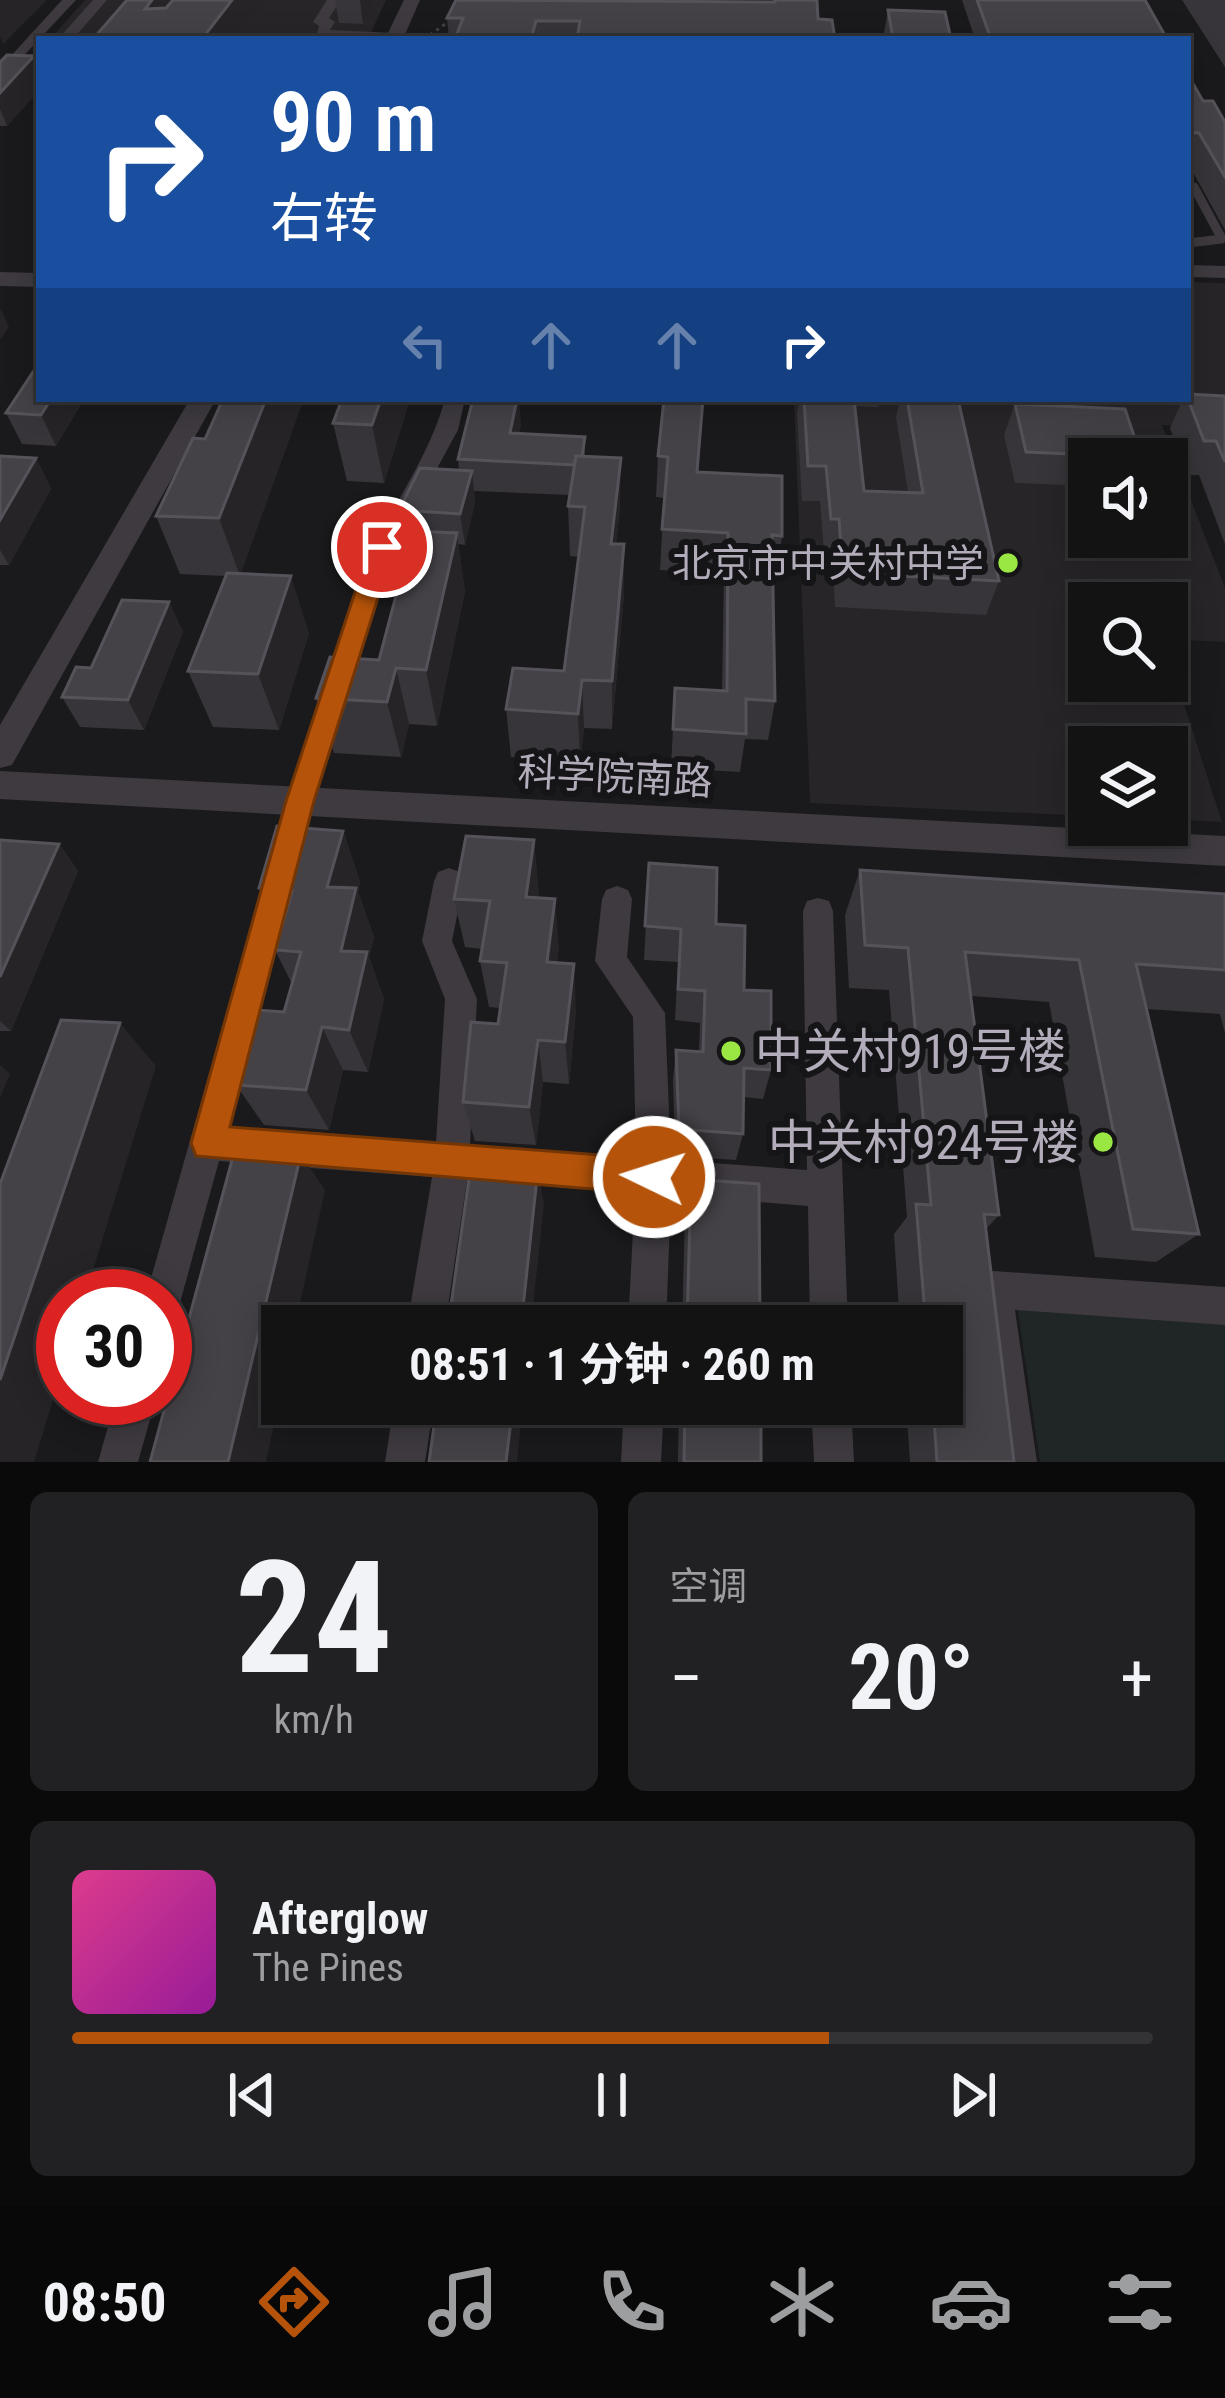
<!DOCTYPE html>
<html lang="zh">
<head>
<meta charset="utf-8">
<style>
	body { margin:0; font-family:"Roboto Condensed","Noto Sans SC",sans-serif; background:#212022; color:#f1f3f6; height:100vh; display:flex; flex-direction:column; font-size:45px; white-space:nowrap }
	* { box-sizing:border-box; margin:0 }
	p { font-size:39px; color:#9d9ea0 }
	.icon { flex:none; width:66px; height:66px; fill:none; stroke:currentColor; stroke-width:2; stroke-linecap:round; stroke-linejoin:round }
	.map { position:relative; height:1462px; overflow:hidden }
	.sheet { display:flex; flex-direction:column; gap:30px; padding:30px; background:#0b0a0b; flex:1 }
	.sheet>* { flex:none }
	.guide { position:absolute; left:36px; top:36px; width:1155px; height:366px; border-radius:0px; box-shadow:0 6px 30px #0003,0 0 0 3px #333234; background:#1a4fa0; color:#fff; overflow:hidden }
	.tools { position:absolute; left:1068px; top:438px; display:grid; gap:24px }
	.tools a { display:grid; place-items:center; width:120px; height:120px; border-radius:0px; background:#141314; box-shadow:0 6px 30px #0003,0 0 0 3px #333234; font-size:60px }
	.speed { position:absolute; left:36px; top:1269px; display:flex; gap:24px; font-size:60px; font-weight:700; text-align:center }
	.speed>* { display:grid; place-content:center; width:156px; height:156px; border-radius:50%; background:#141314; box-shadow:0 6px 30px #0003,0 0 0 3px #333234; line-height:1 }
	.speed .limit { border:18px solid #d22; background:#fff; color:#111 }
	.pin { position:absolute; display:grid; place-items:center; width:102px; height:102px; color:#fff; margin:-51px; border:6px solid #fff; border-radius:50%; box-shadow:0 3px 12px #0007 }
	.me { position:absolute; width:132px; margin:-66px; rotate:274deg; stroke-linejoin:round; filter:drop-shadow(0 0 9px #0008) }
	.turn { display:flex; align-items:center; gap:42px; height:252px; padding:0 36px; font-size:54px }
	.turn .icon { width:156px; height:156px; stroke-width:2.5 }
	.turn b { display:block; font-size:84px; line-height:102px }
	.lanes { display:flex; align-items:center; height:114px; padding:0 36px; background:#0003; justify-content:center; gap:60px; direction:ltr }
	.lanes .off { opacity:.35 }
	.big { font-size:90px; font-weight:700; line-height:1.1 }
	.sheet .widget { flex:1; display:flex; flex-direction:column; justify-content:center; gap:18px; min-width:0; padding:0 42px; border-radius:18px; background:#212022 }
	.sheet .dial { align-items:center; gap:0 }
	.dial b { font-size:156px; line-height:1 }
	.song { display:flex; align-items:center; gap:36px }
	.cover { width:144px; height:144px; border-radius:18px; background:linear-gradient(135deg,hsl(330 70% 55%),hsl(300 70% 35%)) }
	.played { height:12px; border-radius:6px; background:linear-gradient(90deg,#b45309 70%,#333234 70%) }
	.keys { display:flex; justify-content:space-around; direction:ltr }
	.heat { display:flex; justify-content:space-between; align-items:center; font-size:66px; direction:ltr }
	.sheet .tiles { flex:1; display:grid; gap:30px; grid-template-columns:1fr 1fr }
	.widget:last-child { grid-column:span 2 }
	.trip { position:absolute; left:261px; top:1305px; width:702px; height:120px; border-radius:0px; background:#141314; box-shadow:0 6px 30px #0003,0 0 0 3px #333234; font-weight:700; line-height:120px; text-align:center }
	.dock { display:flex; height:192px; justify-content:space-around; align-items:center; background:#080808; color:#9d9ea0 }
	.dock .icon { width:84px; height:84px }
	.dock .active { color:#b45309 }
	.dock b { font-size:54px; color:#f1f3f6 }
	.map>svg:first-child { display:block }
	.built { fill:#272528; fill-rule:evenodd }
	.green { fill:#1f2625 }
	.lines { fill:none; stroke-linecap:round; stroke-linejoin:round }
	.path { stroke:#444047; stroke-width:3; stroke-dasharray:3 4.5; stroke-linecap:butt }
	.service { stroke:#3e3a40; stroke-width:9 }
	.minor { fill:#3e3a40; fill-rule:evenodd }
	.tertiary { fill:#3e3a40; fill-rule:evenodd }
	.wall { fill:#373539 }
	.shaded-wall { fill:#262427 }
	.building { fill:#454247; stroke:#565259; stroke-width:3 }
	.route { fill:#b45309; stroke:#753606; stroke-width:3 }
	.poi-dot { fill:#9ae744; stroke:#151416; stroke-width:4.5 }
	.labels { text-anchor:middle; stroke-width:12; stroke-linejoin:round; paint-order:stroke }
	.poi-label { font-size:39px; fill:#b3acba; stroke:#151416; text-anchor:end }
	.street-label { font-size:39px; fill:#b3acba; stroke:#151416 }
	.near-poi-label { font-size:48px; fill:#b3acba; stroke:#151416; text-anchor:start }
</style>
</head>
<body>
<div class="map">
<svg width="1225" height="1462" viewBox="0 0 1225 1462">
	<rect width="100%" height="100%" fill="#1a191b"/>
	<g class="built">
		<path d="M85,0H386L368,39H50Z"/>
		<path d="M1188,282L1225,283V428L1162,425L1225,588V642L1167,639V603H1089V681H1167V652L1222,822L1167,819V747H1089V816L810,803L794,399H1188ZM1089,459H1167V537H1089Z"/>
	</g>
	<path class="green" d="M1013,1278L1225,1288V1462H1040Z"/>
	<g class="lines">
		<path class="path" d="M424,39L451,20"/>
		<path class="service" d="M1188,243L1222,239L1194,187"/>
		<g class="minor">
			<path d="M62,0H76L0,81V68Z"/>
			<path d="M93,0H107L73,39H58Z"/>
			<path d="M327,0H341L329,18L335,22L330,30L395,33L402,37H316L319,26L313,22Z"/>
			<path d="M1188,265L1225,266V278L1188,277Z"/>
			<path d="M445,399H465L458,430L394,547L314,801L228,1127L436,1142L445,999L422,941L434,881L438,872L449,868L460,872L464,881L452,941L477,999L470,1145L636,1157L633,1017L595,961L602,899L606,890L617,886L628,890L632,899L627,957L665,1013L671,1160L807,1170L803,911L807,901L818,898L829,901L833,911L848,1326H810L808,1206L671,1195L666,1326H628L635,1193L467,1180L445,1326H407L432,1177L219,1161L178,1310L165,1316V1296H146C213,1059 279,822 357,588C379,521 427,466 445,399Z"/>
			<path d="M993,1271L1225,1287V1325L1015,1310L1037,1462H997L974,1290L980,1277Z"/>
			<path d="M116,1398H156L138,1462H98Z"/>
			<path d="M394,1404H434L425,1462H385Z"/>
			<path d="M624,1404H664L661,1462H621Z"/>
			<path d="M811,1404H851L854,1462H814Z"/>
		</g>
		<g class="tertiary">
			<path d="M404,0H420L403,39H385Z"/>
			<path d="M0,272L39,273V287L0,286Z"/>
			<path d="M190,399H216L12,765L0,768V725Z"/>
			<path d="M0,771L1225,836V866L0,799Z"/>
		</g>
	</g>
	<g class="wall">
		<path d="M335,0H377L363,24L339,23Z"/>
		<path d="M773,0H817L818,19L835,39H449L447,18L773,2Z"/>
		<path d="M962,0H1145L1167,39H975Z"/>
		<path d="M1182,0H1225V67Z"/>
		<path d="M888,10L951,39H883Z"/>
		<path d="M0,62L39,68V90L7,126H0Z"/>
		<path d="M1188,75L1203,101L1225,122V230L1188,163Z"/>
		<path d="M1225,396V544L1199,475H1187L1170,428L1183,399Z"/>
		<path d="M39,399H84L56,446L22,444L6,413Z"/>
		<path d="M410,399L384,483L347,481L333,423Z"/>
		<path d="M664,399L697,472L782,536L776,577H772L775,701L768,740L745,739L740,772L671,768L675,688L722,690L724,574L660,570L664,498L656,497L658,456Z"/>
		<path d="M800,399H880L878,407L855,406L864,491L908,492L896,417L900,399H958L999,581L986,615L835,607L832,554L824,553L820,501H802L797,414Z"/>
		<path d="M1015,404L1141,457L1140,459H1089V486L1015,483L1004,435Z"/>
		<path d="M521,424L519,434L585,437V456L620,508L616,544L624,594L612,729L584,728L580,761L511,757L506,709L564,671L579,557L570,556L568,506L569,495L474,491L475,502L465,545L458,544L465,591L437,726L409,724L401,757L334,753L316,698L379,660L411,541H405L399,510L459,471L458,459Z"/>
		<path d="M205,439L241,574L309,633L279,730L213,727L188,671L226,576L180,574L156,516Z"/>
		<path d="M0,456L36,458L51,489L9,565H0Z"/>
		<path d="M169,602L183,632L144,730L80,727L62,697L91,668Z"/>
		<path d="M343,831L360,882L358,892L374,937L369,957L384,999L368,1072L343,1070L329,1130L264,1125L236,1085L284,1012L292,984L275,950L280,932L259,888Z"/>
		<path d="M0,840L59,844L78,871L11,1031H0Z"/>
		<path d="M534,840L538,898L559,947L557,963L576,1010L569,1084L543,1082L536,1145L475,1141L463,1102L498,1024L500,1008L489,1007L480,961L482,949L465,947L454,899Z"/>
		<path d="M649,863L716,924L744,990L771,1070L763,1099L744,1097L743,1134L736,1160L675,1156L673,1079L676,1050L699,1052L700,1023L675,1020L678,962L644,960Z"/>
		<path d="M860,870L1225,894V1033L1220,1014L1147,1009L1199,1234L1156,1262L1095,1257L1049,1002L971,996L999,1215L986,1229L1014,1462H910L906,1404H942V1326H900L894,1234L907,1217L889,990L849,988L845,915Z"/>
		<path d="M691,1179L760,1326H682L685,1213Z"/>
		<path d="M679,1404H761V1462H678Z"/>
	</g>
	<g class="shaded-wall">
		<path d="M0,0H47L3,44L0,36Z"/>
		<path d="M152,0H185L157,39L145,9Z"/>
		<path d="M232,0H263L236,39H202Z"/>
		<path d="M360,0H377L363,24Z"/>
		<path d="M34,56L39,68V90L7,126L0,109V93Z"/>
		<path d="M0,308L9,327L0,340Z"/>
		<path d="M51,399H84L56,446L41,415Z"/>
		<path d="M266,399H304L240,576L219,518Z"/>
		<path d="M381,399H410L384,483L372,425Z"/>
		<path d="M517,399H519L521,424L513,464L510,433Z"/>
		<path d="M36,458L51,489L9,565L0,550V520Z"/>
		<path d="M621,458L620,508L611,593V544Z"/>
		<path d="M472,471L475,502L465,545L460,514Z"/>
		<path d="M457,533L465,591L437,726L426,670Z"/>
		<path d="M624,544V594L612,729V681Z"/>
		<path d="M291,576L309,633L279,730L258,674Z"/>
		<path d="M169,602L183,632L144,730L128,700Z"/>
		<path d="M396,668L409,724L401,757L387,702Z"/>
		<path d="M582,680L584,728L580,761L578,714Z"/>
		<path d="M343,831L360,882L358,892L374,937L369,957L384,999L368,1072L349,1030L341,951L327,887Z"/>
		<path d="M534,840L539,891L532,946L526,897Z"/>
		<path d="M59,844L78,871L11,1031L0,1021V977Z"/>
		<path d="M555,899L559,947L552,1008L547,962Z"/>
		<path d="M574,964L576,1010L569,1084L565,1042Z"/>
		<path d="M120,1023L156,1066L85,1296H63V1367L34,1462H0V1380Z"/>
		<path d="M322,1027L343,1070L329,1130L306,1090Z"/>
		<path d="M538,1040L543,1082L536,1145L529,1107Z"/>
		<path d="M0,1065L10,1074L0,1098Z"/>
		<path d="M301,1154L325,1190L295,1326H282V1387L266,1462H228Z"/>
		<path d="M538,1169L544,1204L531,1326H521Z"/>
		<path d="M513,1404H523L517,1462H506Z"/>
	</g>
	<g class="building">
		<path d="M127,0H152L145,9L166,8L173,0H232L202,39H93Z"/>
		<path d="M456,0L775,2V0H817L818,19L832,20L835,39H577L580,21H536L531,39H455L463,18H447Z"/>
		<path d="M977,0H1145L1167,39H991Z"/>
		<path d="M888,10L945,12L951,39H893Z"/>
		<path d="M7,55L34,56L0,93V62Z"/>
		<path d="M1188,75L1203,101H1213L1225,122V177L1199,133L1188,132Z"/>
		<path d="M39,363V399H51L41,415L6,413Z"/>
		<path d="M1188,394L1225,396V462L1216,441H1204L1188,399Z"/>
		<path d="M223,399H266L219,518L156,516L193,438L205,439Z"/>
		<path d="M342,399H381L372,425L333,423Z"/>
		<path d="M473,399H517L510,433L585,437L582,456H576L574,465L458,459Z"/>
		<path d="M664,399H703L697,472L782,476V536L772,535L775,701L746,699V734L673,729L675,688L727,691L728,533L662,529L668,457L658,456Z"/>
		<path d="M804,399H854L864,491L923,493L907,399H958L999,581L843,573L839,519H831L826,466H808Z"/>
		<path d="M1015,404L1125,409L1141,457L1026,452Z"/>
		<path d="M0,456L36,458L0,520Z"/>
		<path d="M576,456L621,458L611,544H624L612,681L582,680L578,714L506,709L513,668L564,671L585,507L568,506Z"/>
		<path d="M420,468L472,471L460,514L399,510Z"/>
		<path d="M413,531L457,533L426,670L396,668L387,702L316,698L330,657L379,660Z"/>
		<path d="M227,573L291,576L258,674L188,671Z"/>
		<path d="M122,600L169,602L128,700L62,697L76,667L91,668Z"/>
		<path d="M277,826L343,831L327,887L356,888L341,951L367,952L349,1030L322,1027L306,1090L236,1085L257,1010L284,1012L301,952L275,950L292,891L259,888Z"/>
		<path d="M466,836L534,840L526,897L555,899L547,962L574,964L565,1042L538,1040L529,1107L463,1102L471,1022L498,1024L507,963L480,961L490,901L454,899Z"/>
		<path d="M0,840L59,844L0,977Z"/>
		<path d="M649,863L717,868L716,924L745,926L744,990L771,991V1070L744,1068L743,1134L679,1129L676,1050L703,1052L705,991L678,989L681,929L645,926Z"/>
		<path d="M860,870L1225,894V970L1136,964L1199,1234L1133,1229L1079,960L965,952L999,1215L984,1214L1014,1462H937L933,1404H942V1326H926L916,1204L931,1205L908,948L865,945Z"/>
		<path d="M61,1020L120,1023L0,1380V1184Z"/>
		<path d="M235,1149L301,1154L228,1462H150Z"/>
		<path d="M471,1164L538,1169L521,1326H448Z"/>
		<path d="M691,1179L759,1184L760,1326H687Z"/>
		<path d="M437,1404H513L506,1462H429Z"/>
		<path d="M685,1404H761V1462H684Z"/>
	</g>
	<path class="route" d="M382,539L394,547L314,801L230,1127L654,1159L667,1164L672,1177L667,1189L654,1194L196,1156L191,1143L286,801L370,547Z"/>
	<g class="poi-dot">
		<circle cx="1008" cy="563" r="12"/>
		<circle cx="731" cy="1051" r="12"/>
		<circle cx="1103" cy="1142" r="12"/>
	</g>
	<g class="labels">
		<g class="poi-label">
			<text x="984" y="577">北京市中关村中学</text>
		</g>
		<g class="street-label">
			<text transform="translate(615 776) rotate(3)" y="14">科学院南路</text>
		</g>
		<g class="near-poi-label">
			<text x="755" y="1068">中关村919号楼</text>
			<text x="1079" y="1159" text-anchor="end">中关村924号楼</text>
		</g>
	</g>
</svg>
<div class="tools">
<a><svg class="icon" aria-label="sound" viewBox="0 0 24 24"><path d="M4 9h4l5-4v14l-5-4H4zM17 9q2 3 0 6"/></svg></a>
<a><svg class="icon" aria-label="search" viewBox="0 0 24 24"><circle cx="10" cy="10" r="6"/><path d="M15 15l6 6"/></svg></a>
<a><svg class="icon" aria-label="layers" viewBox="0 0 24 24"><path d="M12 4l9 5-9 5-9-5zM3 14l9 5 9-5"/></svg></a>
</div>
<div class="speed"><div class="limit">30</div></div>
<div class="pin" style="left:382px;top:547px;background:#d93025"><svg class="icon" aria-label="arrive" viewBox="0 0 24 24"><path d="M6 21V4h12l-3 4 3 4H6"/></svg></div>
<svg class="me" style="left:654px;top:1177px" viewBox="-20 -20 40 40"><circle r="17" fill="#b45309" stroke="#fff" stroke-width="3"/><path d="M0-11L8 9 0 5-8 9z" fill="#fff"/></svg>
<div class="trip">08:51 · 1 分钟 · 260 m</div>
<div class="guide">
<div class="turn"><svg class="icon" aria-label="right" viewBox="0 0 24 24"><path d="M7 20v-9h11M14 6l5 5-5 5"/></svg><div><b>90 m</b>右转</div></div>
<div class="lanes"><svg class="icon off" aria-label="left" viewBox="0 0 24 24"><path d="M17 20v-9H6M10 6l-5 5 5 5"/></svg><svg class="icon off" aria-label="ahead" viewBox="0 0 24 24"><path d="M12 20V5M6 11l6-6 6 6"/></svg><svg class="icon off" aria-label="ahead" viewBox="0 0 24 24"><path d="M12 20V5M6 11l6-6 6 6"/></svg><svg class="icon" aria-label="right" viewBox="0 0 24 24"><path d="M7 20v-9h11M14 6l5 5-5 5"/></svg></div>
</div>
</div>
<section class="sheet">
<div class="tiles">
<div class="widget dial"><b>24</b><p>km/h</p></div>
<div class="widget"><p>空调</p>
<div class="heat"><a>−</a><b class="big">20°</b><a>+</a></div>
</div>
<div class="widget">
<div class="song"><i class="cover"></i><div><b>Afterglow</b><p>The Pines</p></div></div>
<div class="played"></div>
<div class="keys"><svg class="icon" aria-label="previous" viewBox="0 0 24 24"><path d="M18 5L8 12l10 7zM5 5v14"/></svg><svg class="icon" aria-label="pause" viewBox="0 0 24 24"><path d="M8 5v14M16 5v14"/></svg><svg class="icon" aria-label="next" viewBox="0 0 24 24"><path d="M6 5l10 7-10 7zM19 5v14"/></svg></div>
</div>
</div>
</section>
<nav class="dock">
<b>08:50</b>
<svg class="icon active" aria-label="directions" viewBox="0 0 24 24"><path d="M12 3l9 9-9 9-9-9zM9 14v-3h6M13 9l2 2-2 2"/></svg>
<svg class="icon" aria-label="music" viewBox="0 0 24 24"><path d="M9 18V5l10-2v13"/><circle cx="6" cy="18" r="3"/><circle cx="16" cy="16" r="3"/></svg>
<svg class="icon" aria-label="phone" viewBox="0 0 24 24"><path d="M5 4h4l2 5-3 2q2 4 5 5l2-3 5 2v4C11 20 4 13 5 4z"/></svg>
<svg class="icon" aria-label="climate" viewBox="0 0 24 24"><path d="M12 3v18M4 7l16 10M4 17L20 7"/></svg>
<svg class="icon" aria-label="car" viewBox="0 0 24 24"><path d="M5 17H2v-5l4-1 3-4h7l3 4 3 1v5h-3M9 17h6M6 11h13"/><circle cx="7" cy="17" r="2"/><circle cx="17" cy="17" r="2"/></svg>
<svg class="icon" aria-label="filters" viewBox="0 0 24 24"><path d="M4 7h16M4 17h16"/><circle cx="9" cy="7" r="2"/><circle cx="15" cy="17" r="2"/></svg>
</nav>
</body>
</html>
